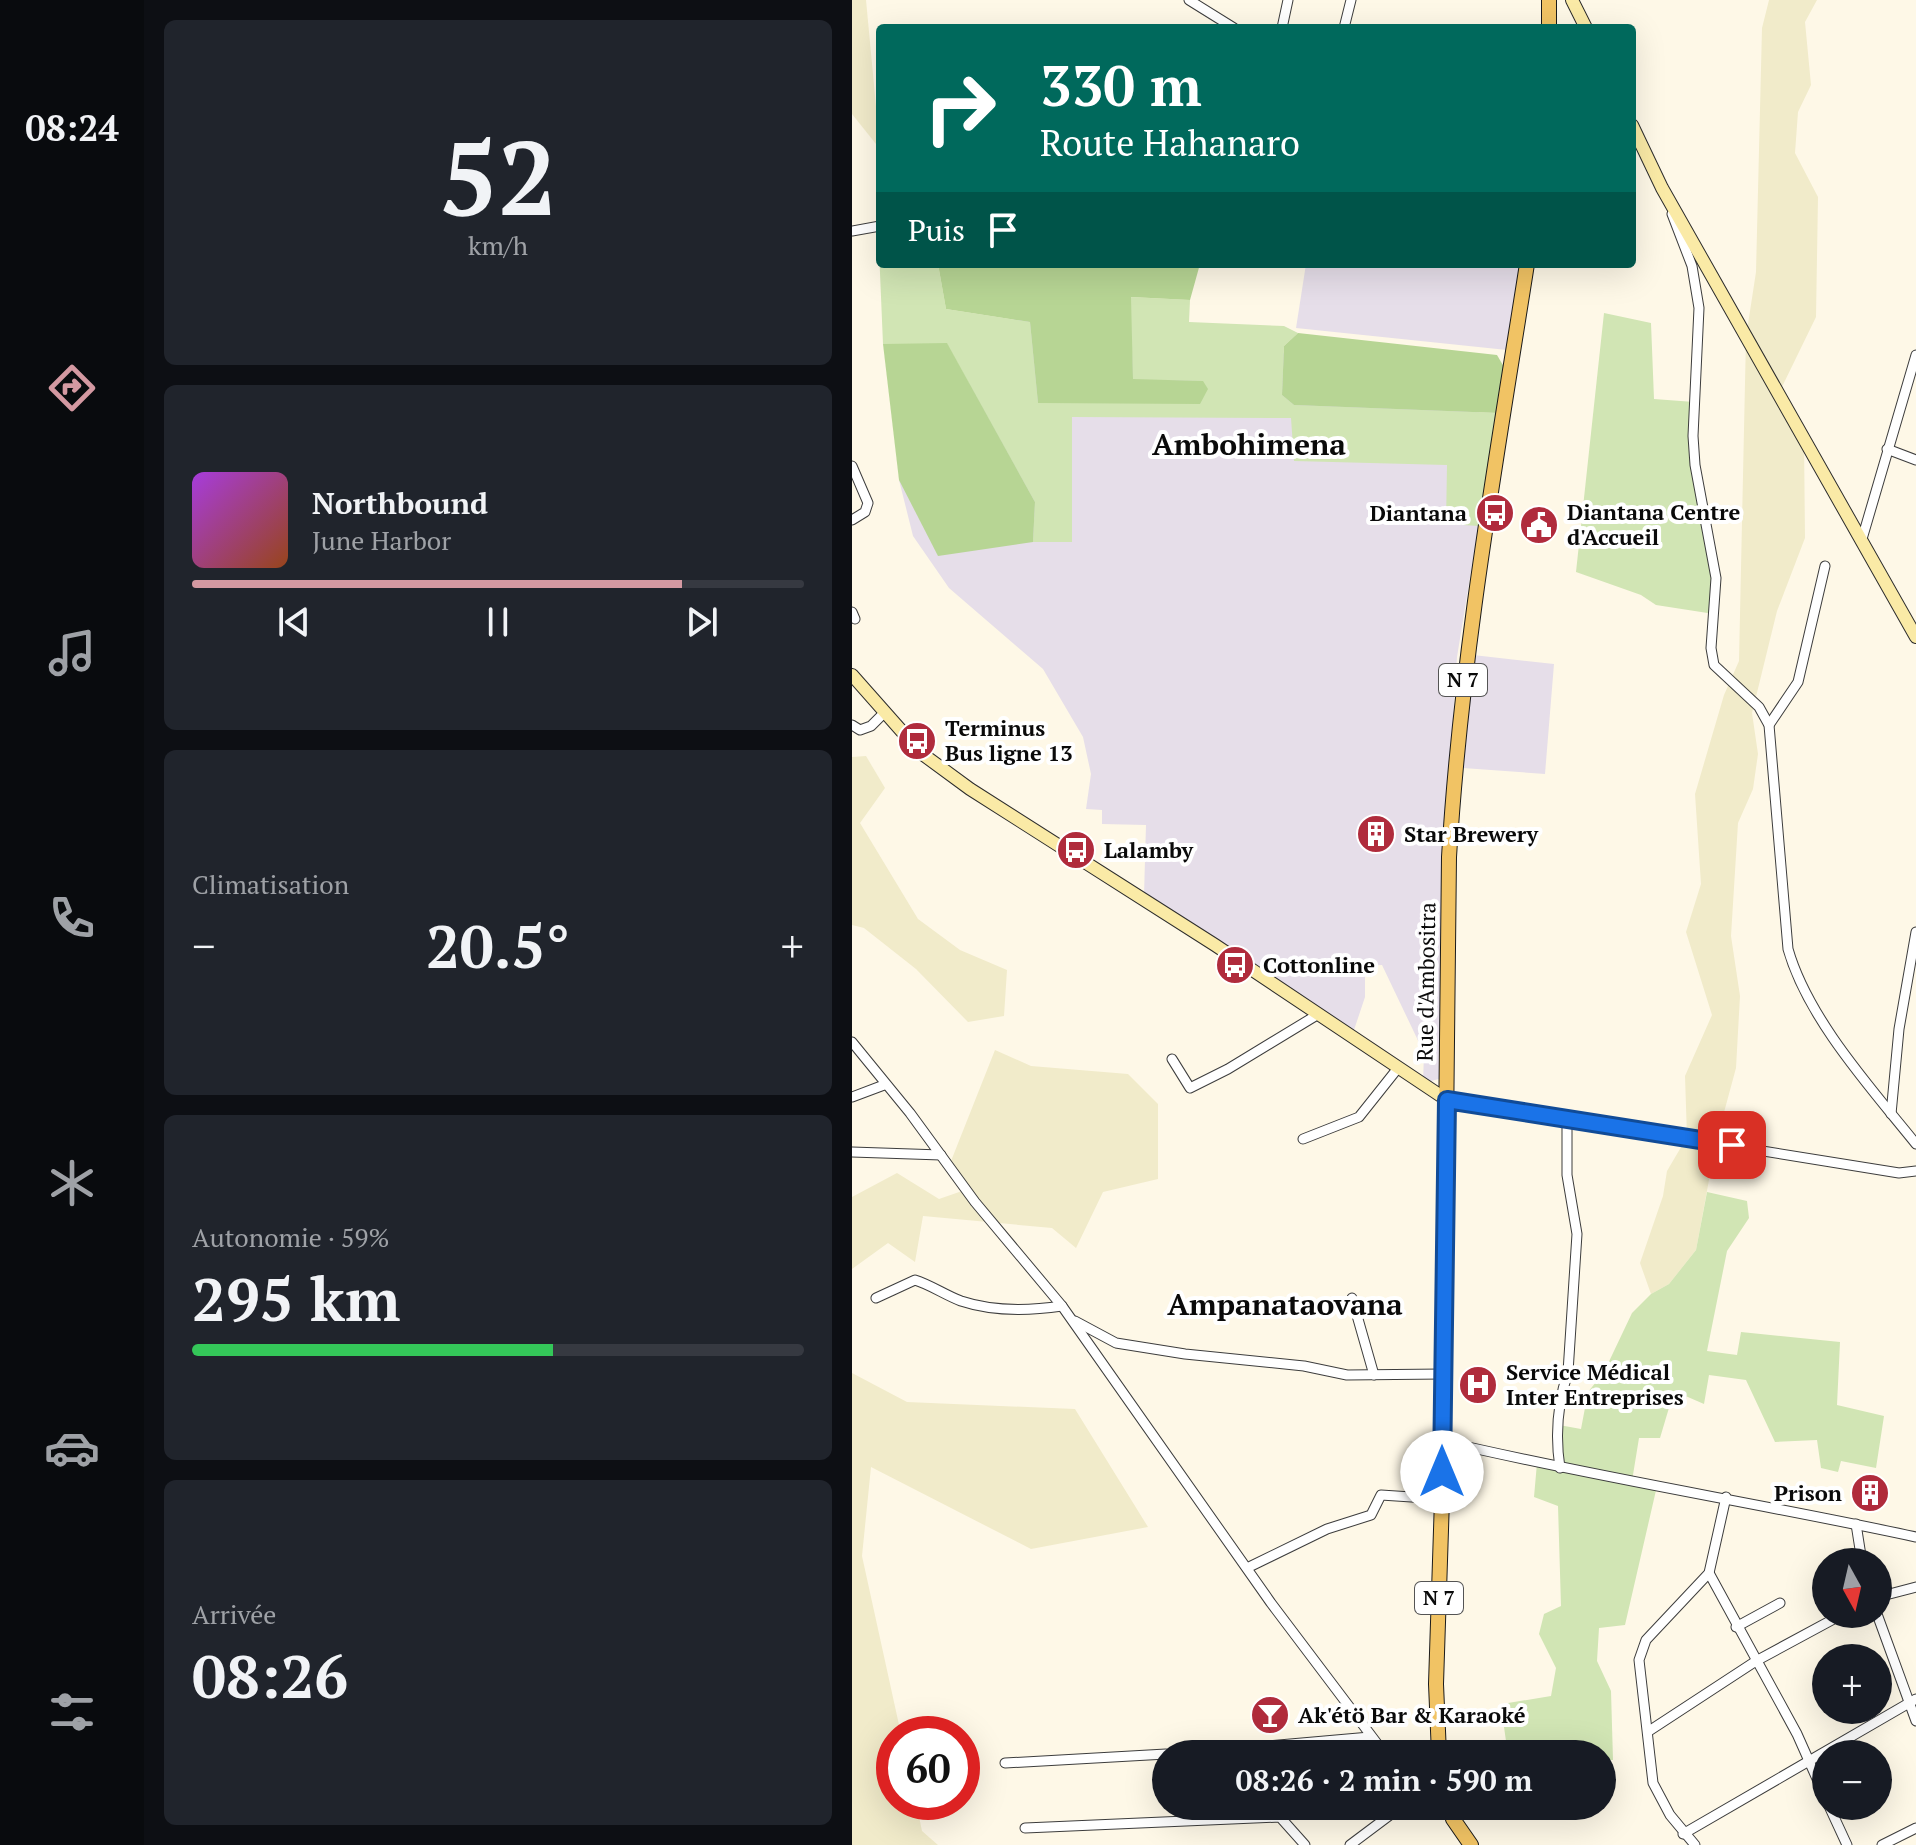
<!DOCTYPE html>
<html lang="fr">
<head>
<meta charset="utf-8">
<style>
	body { margin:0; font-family:"PT Serif",serif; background:#20242c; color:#f1f3f6; height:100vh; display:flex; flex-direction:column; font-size:30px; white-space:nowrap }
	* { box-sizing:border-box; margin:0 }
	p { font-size:26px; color:#9ea1a6 }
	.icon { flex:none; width:44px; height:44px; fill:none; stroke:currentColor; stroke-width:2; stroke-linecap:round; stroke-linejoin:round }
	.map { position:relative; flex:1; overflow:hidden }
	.sheet { display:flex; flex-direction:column; gap:20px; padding:20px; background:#0d0f14; width:708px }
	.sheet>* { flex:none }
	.hud { position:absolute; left:24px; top:24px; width:760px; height:244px; border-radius:8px; box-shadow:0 8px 32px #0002; background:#00695c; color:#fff; overflow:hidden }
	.needle { width:52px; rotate:172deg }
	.controls { position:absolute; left:960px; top:1548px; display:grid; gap:16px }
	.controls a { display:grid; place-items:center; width:80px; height:80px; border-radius:50%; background:#171b24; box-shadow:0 8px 32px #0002; font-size:40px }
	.speed { position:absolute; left:24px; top:1716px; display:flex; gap:16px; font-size:40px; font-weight:700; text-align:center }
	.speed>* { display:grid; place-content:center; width:104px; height:104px; border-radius:50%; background:#171b24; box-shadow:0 8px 32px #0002; line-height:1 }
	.speed .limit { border:12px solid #d22; background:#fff; color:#111 }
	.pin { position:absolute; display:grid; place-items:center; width:68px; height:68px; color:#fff; margin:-34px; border-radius:16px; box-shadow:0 4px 12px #0006 }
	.me { position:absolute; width:88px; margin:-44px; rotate:0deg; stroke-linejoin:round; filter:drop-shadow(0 0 6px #0008) }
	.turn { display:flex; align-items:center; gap:28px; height:168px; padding:0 32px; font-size:36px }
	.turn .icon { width:104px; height:104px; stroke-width:2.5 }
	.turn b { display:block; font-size:56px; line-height:68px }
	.then { display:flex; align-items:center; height:76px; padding:0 32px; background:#0003; gap:16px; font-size:30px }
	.big { font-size:60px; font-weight:700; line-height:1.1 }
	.sheet .card { flex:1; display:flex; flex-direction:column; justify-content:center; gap:12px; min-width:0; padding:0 28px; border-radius:12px; background:#20242c }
	.sheet .dial { align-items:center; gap:0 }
	.dial b { font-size:104px; line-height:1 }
	.song { display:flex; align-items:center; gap:24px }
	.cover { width:96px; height:96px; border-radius:12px; background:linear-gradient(135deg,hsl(280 70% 55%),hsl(20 70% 35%)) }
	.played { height:8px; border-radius:4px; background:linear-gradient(90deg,#d499a2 80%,#363941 80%) }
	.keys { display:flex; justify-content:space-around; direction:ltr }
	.heat { display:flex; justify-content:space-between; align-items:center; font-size:44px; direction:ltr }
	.charge { height:12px; border-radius:6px; background:linear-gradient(90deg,#34c759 59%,#363941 0) }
	.trip { position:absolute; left:300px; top:1740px; width:464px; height:80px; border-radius:40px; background:#171b24; box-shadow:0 8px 32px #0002; font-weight:700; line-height:80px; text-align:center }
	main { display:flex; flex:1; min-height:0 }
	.tab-bar { display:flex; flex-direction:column; width:144px; justify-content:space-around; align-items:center; background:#090b0e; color:#9ea1a6 }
	.tab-bar .icon { width:56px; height:56px }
	.tab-bar .active { color:#d499a2 }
	.tab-bar b { font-size:36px; color:#f1f3f6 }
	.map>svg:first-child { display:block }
	.industrial { fill:#e6dee9 }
	.farmland { fill:#f1ebca }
	.green { fill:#d1e5b4 }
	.forest { fill:#b7d594 }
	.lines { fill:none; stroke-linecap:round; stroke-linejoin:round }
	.street-casing { stroke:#3d3d3d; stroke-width:11 }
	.secondary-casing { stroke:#2c2c2c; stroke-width:14 }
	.primary-casing { stroke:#1b1b1b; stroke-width:16 }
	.street { stroke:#fff; stroke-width:9 }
	.secondary { stroke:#faeaa6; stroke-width:12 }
	.primary { stroke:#f1c364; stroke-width:14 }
	.route-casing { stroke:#114b97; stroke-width:20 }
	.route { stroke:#1a73e8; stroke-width:14 }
	.labels { text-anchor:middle; stroke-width:8; stroke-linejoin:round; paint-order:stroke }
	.shield { fill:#fff; stroke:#545454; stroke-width:2 }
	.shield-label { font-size:20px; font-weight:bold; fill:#0a0a0a }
	.poi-label { font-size:22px; font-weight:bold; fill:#0a0a0a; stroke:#fff; text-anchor:start }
	.street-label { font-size:22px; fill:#0a0a0a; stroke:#fff }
	.district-label { font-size:30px; font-weight:bold; fill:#0a0a0a; stroke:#fff }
</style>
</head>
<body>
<main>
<nav class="tab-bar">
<b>08:24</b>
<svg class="icon active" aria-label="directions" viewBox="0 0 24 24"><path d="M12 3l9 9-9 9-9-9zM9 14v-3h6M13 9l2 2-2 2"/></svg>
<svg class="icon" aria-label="music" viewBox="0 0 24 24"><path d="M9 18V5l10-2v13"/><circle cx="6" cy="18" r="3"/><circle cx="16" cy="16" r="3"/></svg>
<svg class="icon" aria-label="phone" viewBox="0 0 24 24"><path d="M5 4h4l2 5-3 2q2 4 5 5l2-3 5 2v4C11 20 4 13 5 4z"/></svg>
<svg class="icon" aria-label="climate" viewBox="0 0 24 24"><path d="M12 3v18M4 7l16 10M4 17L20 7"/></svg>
<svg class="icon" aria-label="car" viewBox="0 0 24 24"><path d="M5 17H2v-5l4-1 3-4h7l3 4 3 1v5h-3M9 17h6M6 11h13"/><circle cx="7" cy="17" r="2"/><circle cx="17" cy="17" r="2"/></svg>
<svg class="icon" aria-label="filters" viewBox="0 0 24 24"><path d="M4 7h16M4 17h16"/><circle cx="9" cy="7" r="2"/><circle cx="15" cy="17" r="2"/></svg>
</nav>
<section class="sheet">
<div class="card dial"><b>52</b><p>km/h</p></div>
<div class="card">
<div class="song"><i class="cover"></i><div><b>Northbound</b><p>June Harbor</p></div></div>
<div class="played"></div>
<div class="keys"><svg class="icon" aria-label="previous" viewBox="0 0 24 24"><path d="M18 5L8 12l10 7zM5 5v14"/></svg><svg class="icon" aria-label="pause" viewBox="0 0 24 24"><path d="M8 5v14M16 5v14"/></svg><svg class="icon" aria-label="next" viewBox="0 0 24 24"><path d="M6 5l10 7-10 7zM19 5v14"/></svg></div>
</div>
<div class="card"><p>Climatisation</p>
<div class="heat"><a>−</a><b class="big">20.5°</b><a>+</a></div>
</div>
<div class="card"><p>Autonomie · 59%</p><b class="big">295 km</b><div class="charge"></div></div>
<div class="card"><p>Arrivée</p><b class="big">08:26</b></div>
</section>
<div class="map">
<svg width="1064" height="1845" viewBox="0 0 1064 1845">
	<rect width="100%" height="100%" fill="#fef8e7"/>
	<g class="industrial">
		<path d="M454,264H670L655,350L444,328Z"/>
		<path d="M190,280L644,418L605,657L595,813L591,1078L571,1083L572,1053L530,965L513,966V997L501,1033L292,895L294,825L250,824V810L234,809L239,774L231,737L191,669L97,588L61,536L47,480Z"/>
		<path d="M621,655L702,664L693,774L611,768Z"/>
	</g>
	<g class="farmland">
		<path d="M0,0H14L28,149L0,114Z"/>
		<path d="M917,0H965L953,22L959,85L946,112L943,153L966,197L964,317L927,393L952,439L953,538L925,611L900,713L906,754L901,789L886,823L879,936L888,996L884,1068L864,1142L844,1250L817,1284L799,1294L788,1263L811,1196L815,1171L835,1137L833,1076L860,1015L834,932L849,884L843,794L872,695L887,661L894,337L904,272L910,28Z"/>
		<path d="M14,756L33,788L8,823L66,919L108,950L155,970L152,1016L116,1022L64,969L12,928L0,925V757Z"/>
		<path d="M143,1050L179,1066L276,1074L306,1104V1179L251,1192L224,1248L200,1228L71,1216L63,1262L36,1243L0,1269V1197L45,1173L87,1199L113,1190L99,1161Z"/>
		<path d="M0,1373L55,1402L223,1409L296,1527L179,1549L19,1467L10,1556L49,1734H42V1802H64L70,1831L86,1845H0Z"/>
	</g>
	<g class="green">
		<path d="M26,226L28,264H86L94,309L178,322L186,403L351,381L281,380L278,297L338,300L337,322L432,326L446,333L432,346L430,395L442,405L646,413L627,526L594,524L595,465L442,461L439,418L220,417V542H181L183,502L95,344H31Z"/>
		<path d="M752,313L799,323L802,399L842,402L841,436L861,548L862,614L804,605L789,595L724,572Z"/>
		<path d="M855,1192L895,1201L897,1218L875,1251L855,1351L885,1355L889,1332L988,1342L985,1405L1032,1416L1024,1468L989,1461L986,1472L969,1468L965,1440L923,1442L894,1380L857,1375L852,1404L822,1391L808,1438H787L780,1481L805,1486L773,1625L747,1628L745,1661L759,1691L761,1760H750V1754H688L655,1748L650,1713L656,1703L699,1696L704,1668L687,1634L692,1614L709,1606L706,1506L682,1497L685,1463L708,1467L707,1425L729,1429L736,1392L752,1372L780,1313L799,1294L817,1284L844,1250Z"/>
	</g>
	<g class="forest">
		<path d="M86,264H348L338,300L279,297L281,379L351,381L356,389L348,404L186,403L178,322L94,309Z"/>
		<path d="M446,333L645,355L652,367L646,413L442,405L430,395L432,346Z"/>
		<path d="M95,343L183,502L181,542L86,556L47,480L31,344Z"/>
	</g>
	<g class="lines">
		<defs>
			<g id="street">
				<path d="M337,0L382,28"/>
				<path d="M430,28L436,0"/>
				<path d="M492,28L499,0"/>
				<path d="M820,214L840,266L847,308L841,436L843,465L864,578L859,648L862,665L907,707L917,725L936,949C956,1019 1019,1088 1064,1144"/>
				<path d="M0,231L28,226"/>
				<path d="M1035,449L1064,460"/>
				<path d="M0,466L16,503L13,512L0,520"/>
				<path d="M1010,539L1064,355"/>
				<path d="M0,612L3,619"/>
				<path d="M0,725L8,730L19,726L31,714"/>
				<path d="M917,725L946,682L973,566"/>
				<path d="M0,1042L58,1113L123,1202L210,1306L419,1603L533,1754"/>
				<path d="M320,1059L338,1088L376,1069L465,1015"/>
				<path d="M0,1097L32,1085"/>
				<path d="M595,1100L1047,1173L1064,1171"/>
				<path d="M1039,1114L1047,1029L1064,932"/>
				<path d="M451,1139L507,1117L546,1068"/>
				<path d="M0,1152L89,1155"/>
				<path d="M24,1298L63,1280C79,1285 93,1295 109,1301C142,1312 176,1311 210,1306"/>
				<path d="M500,1298L522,1375"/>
				<path d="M223,1321L264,1343L333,1354L452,1366L495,1375L591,1374"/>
				<path d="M590,1441C747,1478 906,1503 1064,1537"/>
				<path d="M708,1468C703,1436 706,1402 716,1372L725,1234L715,1175V1120"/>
				<path d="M1004,1524L1010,1562"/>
				<path d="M395,1568L475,1529L519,1515L529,1495L590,1499"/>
				<path d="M857,1573L945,1734L974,1799"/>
				<path d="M1026,1597L1064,1587"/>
				<path d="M1025,1614L1064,1721"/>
				<path d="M884,1627L928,1603"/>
				<path d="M797,1731L904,1661L991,1614"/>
				<path d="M322,1754L518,1737"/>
				<path d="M153,1763L314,1754"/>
				<path d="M584,1806L600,1818"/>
				<path d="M977,1806L995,1845"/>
				<path d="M173,1828L428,1817L453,1845"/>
				<path d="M831,1834L1064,1699"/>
				<path d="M498,1845L550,1806"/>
				<path d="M843,1845L818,1815L801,1783L787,1660L794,1640L857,1573L874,1497"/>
				<path d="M1030,1845L1064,1828"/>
			</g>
			<g id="secondary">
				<path d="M720,0L734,28"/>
				<path d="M780,125L810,188L1064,637"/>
				<path d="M0,675L69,753L118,789L363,945L595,1100"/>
			</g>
			<g id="primary">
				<path d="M697,0V28"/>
				<path d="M587,1754L584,1684L590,1499L597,857C609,657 644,461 675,264"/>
				<path d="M598,1806L601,1819L619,1845"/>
			</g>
		</defs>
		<use href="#street" class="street-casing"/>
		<use href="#secondary" class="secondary-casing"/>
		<use href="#primary" class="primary-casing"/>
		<use href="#street" class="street"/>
		<use href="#secondary" class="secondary"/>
		<use href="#primary" class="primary"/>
	</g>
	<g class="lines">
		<defs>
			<path id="route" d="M590,1472L595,1100L880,1145"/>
		</defs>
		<use href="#route" class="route-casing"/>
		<use href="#route" class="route"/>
	</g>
	<defs>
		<symbol id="bus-disc" viewBox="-11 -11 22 22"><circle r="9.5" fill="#b02b3c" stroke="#fff"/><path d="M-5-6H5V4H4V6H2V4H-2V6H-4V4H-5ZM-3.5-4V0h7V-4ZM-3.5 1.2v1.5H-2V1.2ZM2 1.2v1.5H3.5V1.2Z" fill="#fff"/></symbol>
		<symbol id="civic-disc" viewBox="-11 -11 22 22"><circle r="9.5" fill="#b02b3c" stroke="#fff"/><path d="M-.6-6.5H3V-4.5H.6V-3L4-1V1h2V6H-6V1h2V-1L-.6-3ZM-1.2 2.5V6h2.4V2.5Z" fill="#fff"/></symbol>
		<symbol id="building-disc" viewBox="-11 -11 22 22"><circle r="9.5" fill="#b02b3c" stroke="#fff"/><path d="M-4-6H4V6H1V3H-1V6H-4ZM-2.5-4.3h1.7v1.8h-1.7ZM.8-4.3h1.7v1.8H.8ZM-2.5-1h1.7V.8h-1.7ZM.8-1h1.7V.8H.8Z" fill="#fff"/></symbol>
		<symbol id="hospital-disc" viewBox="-11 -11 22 22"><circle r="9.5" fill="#b02b3c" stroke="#fff"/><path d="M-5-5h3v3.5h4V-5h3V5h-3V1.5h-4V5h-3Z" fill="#fff"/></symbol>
		<symbol id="bar-disc" viewBox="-11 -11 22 22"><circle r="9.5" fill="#b02b3c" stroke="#fff"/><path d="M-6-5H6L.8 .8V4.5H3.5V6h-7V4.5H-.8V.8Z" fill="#fff"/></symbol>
	</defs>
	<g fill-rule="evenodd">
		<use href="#bus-disc" x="621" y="491" width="44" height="44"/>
		<use href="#civic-disc" x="665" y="503" width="44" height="44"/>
		<use href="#bus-disc" x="43" y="719" width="44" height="44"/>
		<use href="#building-disc" x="502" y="812" width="44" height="44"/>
		<use href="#bus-disc" x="202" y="828" width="44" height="44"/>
		<use href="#bus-disc" x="361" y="943" width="44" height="44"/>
		<use href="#hospital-disc" x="604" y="1363" width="44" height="44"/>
		<use href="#building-disc" x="996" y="1471" width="44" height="44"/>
		<use href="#bar-disc" x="396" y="1693" width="44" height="44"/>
	</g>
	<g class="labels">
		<g class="shield">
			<rect x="587" y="664" width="48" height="32" rx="6"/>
			<rect x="563" y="1582" width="48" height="32" rx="6"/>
		</g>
		<g class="shield-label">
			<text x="611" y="687">N 7</text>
			<text x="587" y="1605">N 7</text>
		</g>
		<g class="poi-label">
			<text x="715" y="520">Diantana Centre<tspan x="715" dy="25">d'Accueil</tspan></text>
			<text x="615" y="521" text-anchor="end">Diantana</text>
			<text x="93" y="736">Terminus<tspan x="93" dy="25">Bus ligne 13</tspan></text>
			<text x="552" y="842">Star Brewery</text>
			<text x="252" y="858">Lalamby</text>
			<text x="411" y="973">Cottonline</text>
			<text x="654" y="1380">Service Médical<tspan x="654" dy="25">Inter Entreprises</tspan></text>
			<text x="990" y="1501" text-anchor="end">Prison</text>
			<text x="446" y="1723">Ak'étö Bar &amp; Karaoké</text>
		</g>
		<g class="street-label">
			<text transform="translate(574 982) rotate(-89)" y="8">Rue d'Ambositra</text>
		</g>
		<g class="district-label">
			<text x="397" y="455">Ambohimena</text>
			<text x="433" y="1315">Ampanataovana</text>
		</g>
	</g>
</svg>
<div class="controls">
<a><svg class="needle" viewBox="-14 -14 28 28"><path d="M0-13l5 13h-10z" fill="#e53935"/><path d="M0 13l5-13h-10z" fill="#9ea1a6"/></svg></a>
<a>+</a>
<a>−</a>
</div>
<div class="speed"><div class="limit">60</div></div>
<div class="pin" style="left:880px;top:1145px;background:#d93025"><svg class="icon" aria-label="arrive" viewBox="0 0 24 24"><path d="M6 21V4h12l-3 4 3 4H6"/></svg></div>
<svg class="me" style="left:590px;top:1472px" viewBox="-20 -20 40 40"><circle r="19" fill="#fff"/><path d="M0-13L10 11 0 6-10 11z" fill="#1a73e8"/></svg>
<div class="trip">08:26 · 2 min · 590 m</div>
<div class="hud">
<div class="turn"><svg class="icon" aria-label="right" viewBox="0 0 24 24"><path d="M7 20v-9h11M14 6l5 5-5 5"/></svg><div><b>330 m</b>Route Hahanaro</div></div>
<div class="then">Puis<svg class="icon" aria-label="arrive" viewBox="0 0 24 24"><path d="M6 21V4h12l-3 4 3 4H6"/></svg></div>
</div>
</div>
</main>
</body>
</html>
